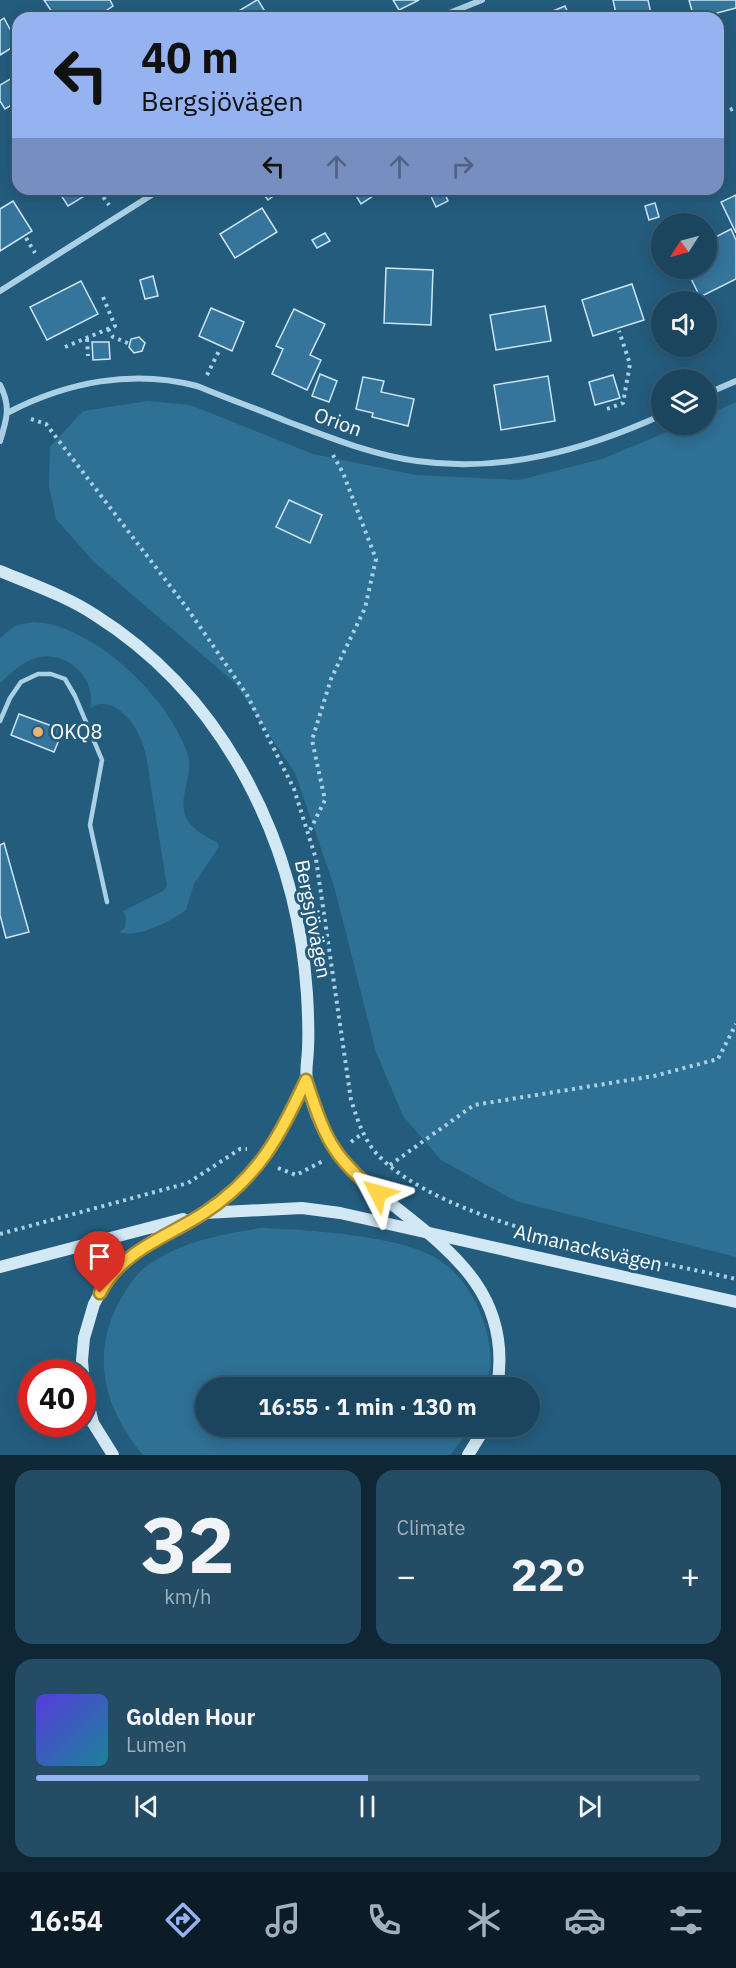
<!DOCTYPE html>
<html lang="en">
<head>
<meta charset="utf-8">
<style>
	body { margin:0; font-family:"IBM Plex Sans",sans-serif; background:#244c64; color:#f1f3f6; height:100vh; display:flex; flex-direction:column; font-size:22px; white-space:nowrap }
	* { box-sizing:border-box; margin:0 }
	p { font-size:20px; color:#a0b1bc }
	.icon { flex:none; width:33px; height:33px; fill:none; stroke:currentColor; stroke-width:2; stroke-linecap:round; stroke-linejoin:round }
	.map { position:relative; height:1455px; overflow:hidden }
	.sheet { display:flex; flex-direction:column; gap:15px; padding:15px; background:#0f2634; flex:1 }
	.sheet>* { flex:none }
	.hud { position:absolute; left:12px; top:12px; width:712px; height:183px; border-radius:18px; box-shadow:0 3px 15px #0003,0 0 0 2px #395d73; background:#95b2f1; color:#111; overflow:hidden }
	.needle { width:39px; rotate:234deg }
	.fabs { position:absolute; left:651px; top:213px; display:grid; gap:12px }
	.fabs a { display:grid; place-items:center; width:66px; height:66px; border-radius:50%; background:#1b455e; box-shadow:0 3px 15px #0003,0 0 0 2px #395d73; font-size:30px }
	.speed { position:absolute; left:18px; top:1359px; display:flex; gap:12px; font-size:30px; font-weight:700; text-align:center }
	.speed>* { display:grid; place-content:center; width:78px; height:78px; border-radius:50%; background:#1b455e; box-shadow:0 3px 15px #0003,0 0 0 2px #395d73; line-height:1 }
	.speed .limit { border:9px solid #d22; background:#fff; color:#111 }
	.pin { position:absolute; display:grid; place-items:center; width:51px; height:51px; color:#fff; margin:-62px -26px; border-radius:50% 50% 50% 0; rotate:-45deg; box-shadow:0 0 6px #0007 }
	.pin .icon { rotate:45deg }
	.me { position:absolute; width:66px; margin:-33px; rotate:309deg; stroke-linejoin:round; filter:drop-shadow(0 0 4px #0008) }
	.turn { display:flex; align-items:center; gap:21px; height:126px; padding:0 30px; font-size:27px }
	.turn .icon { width:78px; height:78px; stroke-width:2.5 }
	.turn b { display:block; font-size:42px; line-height:51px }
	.lanes { display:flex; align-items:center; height:57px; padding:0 30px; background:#0003; justify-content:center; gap:30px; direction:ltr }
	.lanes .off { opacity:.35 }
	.big { font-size:45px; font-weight:700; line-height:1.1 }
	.sheet .tile { flex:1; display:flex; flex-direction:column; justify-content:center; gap:9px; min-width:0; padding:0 21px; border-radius:18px; background:#244c64 }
	.sheet .dial { align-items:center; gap:0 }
	.dial b { font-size:78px; line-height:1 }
	.song { display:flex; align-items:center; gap:18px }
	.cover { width:72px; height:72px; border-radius:9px; background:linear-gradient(135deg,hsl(250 70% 55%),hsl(190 70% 35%)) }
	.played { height:6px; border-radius:3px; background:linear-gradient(90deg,#95b2f1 50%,#395d73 50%) }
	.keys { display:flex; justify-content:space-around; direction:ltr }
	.heat { display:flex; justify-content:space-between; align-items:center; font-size:33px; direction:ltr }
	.sheet .tiles { flex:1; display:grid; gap:15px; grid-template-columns:1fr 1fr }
	.tile:last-child { grid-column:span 2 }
	.trip { position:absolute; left:195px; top:1377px; width:345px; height:60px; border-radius:30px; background:#1b455e; box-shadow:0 3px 15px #0003,0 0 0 2px #395d73; font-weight:700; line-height:60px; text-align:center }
	.tab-bar { display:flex; height:96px; justify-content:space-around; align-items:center; background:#0b1c26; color:#a0b1bc }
	.tab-bar .icon { width:42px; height:42px }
	.tab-bar .current { color:#95b2f1 }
	.tab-bar b { font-size:27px; color:#f1f3f6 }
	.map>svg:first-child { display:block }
	.green { fill:#2f7095 }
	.building { fill:#35759b; stroke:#cde6f5; stroke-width:1.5 }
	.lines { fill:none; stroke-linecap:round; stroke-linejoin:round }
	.path { stroke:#aad0e6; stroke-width:4; stroke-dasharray:3 4.5; stroke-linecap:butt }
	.lane { stroke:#aad0e6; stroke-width:4.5 }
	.street { stroke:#aad0e6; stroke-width:6 }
	.secondary { stroke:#d3e8f5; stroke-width:12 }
	.route-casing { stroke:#a68a30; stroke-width:15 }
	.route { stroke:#ffd54a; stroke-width:10 }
	.poi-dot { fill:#efb26e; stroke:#245c7e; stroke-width:2 }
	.labels { text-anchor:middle; stroke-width:6; stroke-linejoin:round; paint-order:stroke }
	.street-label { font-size:20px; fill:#fff; stroke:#245c7e }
	.poi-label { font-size:20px; fill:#fff; stroke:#245c7e; text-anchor:start }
</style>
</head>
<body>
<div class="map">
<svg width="736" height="1455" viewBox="0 0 736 1455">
	<rect width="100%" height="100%" fill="#245c7e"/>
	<g class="green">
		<path d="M148,401L190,405L313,454L416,475L519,480L602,459L684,425L706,424L707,415L736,402V1257L516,1201L441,1160L403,1116L376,1052L334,886L295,773L234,682L94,562L56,519L49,486L50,447L83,411Z"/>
		<path d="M33,622C93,624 168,697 187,752C196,778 172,802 191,825C198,833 209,838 218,843L219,847L194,884L186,910C172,921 136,939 119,932L125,928L126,917L123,911L163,891L167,886C162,855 157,825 152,794C149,776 148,756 141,739C133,720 111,693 90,708C97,679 68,651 39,657C23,661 12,672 0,683V638L15,626Z"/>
		<path d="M260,1228C302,1229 402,1236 436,1258C470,1278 489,1322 491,1360C491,1369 487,1379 485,1387L206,1388V1426L472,1427L450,1455H143C105,1410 90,1356 119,1302C126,1290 135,1274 147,1266C181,1241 220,1235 260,1228Z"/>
	</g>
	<g class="building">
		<path d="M44,0H110L113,6L95,18H56Z"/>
		<path d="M258,0L269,18H227L257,0Z"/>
		<path d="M393,0H419L399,10Z"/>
		<path d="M613,0H648L652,18H617Z"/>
		<path d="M689,0H736V8L717,13L718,18H694Z"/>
		<path d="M565,6L570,18H536Z"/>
		<path d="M4,18L18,44L0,55V21Z"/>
		<path d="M17,75L18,101L5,109L0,101V85Z"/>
		<path d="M57,189H96L68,206Z"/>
		<path d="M259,189H283L268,200Z"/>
		<path d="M352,189H384L361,204Z"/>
		<path d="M436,189H443L448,201L436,207L429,192Z"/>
		<path d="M736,195V233L721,202Z"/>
		<path d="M13,201L32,231L0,251V209Z"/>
		<path d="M655,203L659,217L649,220L645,206Z"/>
		<path d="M262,208L277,232L235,258L220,234Z"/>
		<path d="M731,229L736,240V279L700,297L686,268H706V242Z"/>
		<path d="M325,233L330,241L317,248L312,240Z"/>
		<path d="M386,268L433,270L431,325L384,323Z"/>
		<path d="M153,276L158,296L145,299L140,280Z"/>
		<path d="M81,281L98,314L47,340L30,307Z"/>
		<path d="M632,284L644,320L593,336L582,300Z"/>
		<path d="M545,306L551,341L496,350L490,315Z"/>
		<path d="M211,308L244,322L232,351L199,336Z"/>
		<path d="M294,309L325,324L310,355L321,360L307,390L272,374L283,349L276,346Z"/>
		<path d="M139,337L145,343L142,351L134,353L129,347L131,339Z"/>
		<path d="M92,342H109L110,359L93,360Z"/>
		<path d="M320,374L337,381L329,402L312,396Z"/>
		<path d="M613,375L620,398L595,405L589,382Z"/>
		<path d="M548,376L555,421L501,430L494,385Z"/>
		<path d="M363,377L384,381L381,392L414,399L408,426L372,417L373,413L356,409Z"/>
		<path d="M289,500L322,515L310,543L276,527Z"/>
		<path d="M19,714L63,730L54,752L11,735Z"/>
		<path d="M4,843L29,932L6,938L0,915V845Z"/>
	</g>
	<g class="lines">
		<g class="path">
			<path d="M730,110L736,107"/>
			<path d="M99,191L109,205"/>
			<path d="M26,238L35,253"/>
			<path d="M108,329L113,337L130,344"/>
			<path d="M87,339L88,356"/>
			<path d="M65,347L115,326L103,297"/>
			<path d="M207,375L219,351"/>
			<path d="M607,409L623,403L630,364L619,331"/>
			<path d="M31,419L46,424L187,608L247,695L294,789L316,859L351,1100C357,1118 363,1138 376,1153C443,1226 640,1257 736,1279"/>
			<path d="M310,830L325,800L312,740L331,679L365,608L376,559L343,473L333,455"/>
			<path d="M351,1142L363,1133"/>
			<path d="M390,1165L474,1105L654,1076L718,1059L736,1024"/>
			<path d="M278,1168L296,1175L323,1161"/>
			<path d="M0,1234L188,1183L240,1149H247"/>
		</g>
		<path class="lane" d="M0,721L10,698L21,682L38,674H51L65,679L75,696L102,760L90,825L107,902"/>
		<g class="street">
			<path d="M437,18L482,0"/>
			<path d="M0,291L161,189"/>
			<path d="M0,385C11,406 7,419 0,441"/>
			<path d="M706,394L736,381"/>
			<path d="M9,412C67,382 133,369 197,386C226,398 257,409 286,421C329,437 372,455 417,461C503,473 585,450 662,415"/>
		</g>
		<g class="secondary">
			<path d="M0,571C31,584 66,596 95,615C225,697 297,843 307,994C308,1012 309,1030 308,1048C308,1058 305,1070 307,1080C311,1110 327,1143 347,1166C415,1232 517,1271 497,1388"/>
			<path d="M203,1214C258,1179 280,1136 306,1080"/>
			<path d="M0,1267L183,1219"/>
			<path d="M113,1455L93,1423L84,1386L82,1360L84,1338L94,1304L106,1282L124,1262L158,1237L204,1213L302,1208L340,1213L736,1302"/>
			<path d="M468,1455L486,1426"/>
		</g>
	</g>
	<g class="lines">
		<defs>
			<path id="route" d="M100,1293C123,1249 166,1238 204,1213C259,1177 280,1136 306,1080C324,1134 331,1157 378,1193"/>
		</defs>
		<use href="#route" class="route-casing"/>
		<use href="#route" class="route"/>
	</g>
	<circle class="poi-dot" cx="38" cy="732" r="6"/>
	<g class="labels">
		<g class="street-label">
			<text transform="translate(338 422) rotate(20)" y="7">Orion</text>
			<text transform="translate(313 919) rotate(79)" y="7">Bergsjövägen</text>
			<text transform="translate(588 1248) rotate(13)" y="7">Almanacksvägen</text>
		</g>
		<g class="poi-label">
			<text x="50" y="739">OKQ8</text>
		</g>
	</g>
</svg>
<div class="fabs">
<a><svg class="needle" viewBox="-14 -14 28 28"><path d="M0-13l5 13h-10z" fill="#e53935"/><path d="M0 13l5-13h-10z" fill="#a0b1bc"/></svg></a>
<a><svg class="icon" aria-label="sound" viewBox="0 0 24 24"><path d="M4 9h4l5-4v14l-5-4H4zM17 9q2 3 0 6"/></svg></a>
<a><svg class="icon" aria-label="layers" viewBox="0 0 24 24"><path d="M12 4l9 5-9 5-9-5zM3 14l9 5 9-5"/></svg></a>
</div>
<div class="speed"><div class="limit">40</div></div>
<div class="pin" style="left:100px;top:1293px;background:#d93025"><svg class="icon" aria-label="arrive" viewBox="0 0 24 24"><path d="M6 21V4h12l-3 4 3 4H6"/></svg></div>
<svg class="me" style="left:378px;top:1193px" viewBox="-20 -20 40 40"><path d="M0-17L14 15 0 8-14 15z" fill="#ffd54a" stroke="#fff" stroke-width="4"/></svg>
<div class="trip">16:55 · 1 min · 130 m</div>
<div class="hud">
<div class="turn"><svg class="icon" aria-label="left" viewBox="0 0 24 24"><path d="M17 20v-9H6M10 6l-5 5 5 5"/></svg><div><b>40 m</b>Bergsjövägen</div></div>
<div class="lanes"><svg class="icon" aria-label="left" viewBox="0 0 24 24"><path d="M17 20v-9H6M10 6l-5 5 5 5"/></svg><svg class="icon off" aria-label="ahead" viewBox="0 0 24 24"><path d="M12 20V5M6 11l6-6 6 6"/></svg><svg class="icon off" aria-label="ahead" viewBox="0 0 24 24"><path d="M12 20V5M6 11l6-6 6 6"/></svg><svg class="icon off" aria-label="right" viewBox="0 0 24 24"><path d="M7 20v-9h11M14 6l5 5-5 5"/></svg></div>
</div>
</div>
<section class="sheet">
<div class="tiles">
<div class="tile dial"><b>32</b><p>km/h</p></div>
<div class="tile"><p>Climate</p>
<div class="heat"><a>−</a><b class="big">22°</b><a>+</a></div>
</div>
<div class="tile">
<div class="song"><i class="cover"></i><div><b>Golden Hour</b><p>Lumen</p></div></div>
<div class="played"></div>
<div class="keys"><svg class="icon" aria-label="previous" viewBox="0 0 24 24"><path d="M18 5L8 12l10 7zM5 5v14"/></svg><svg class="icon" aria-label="pause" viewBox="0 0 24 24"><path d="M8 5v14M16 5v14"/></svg><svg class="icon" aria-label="next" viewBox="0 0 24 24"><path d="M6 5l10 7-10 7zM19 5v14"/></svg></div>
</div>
</div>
</section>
<nav class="tab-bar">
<b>16:54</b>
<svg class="icon current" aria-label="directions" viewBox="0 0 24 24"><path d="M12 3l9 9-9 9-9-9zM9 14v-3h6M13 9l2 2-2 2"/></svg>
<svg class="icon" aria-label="music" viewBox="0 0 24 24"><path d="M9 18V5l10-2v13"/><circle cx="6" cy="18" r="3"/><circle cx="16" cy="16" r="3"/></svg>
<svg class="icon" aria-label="phone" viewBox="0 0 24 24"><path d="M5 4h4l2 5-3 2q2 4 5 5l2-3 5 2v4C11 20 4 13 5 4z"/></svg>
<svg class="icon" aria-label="climate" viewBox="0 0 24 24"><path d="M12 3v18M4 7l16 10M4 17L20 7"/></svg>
<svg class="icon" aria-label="car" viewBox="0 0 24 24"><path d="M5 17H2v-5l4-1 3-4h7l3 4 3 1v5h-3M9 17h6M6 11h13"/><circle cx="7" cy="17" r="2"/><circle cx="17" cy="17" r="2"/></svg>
<svg class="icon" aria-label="filters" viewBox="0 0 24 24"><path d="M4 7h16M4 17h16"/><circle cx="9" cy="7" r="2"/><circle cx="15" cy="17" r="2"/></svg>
</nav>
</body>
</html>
